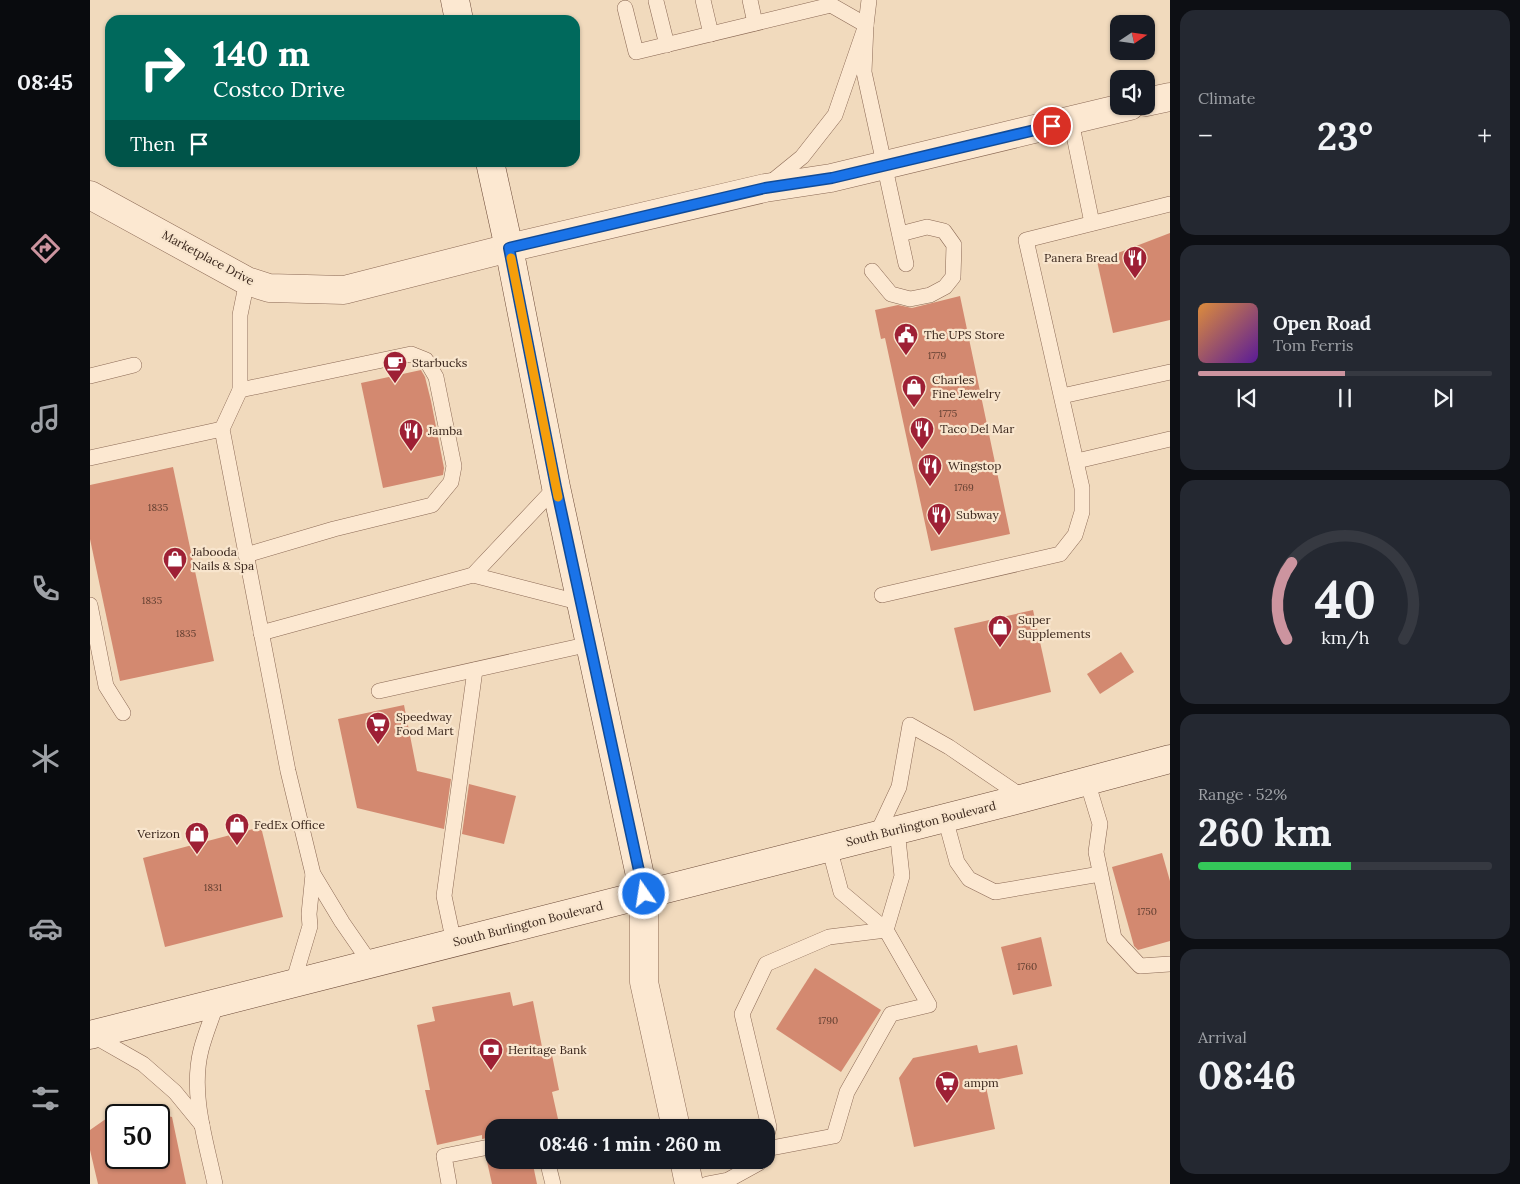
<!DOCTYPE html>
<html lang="en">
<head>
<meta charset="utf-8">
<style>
	body { margin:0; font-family:Lora,serif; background:#242831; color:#f1f3f6; height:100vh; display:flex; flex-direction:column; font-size:19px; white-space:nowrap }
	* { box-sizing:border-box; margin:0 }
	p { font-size:16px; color:#9ea1a6 }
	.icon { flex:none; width:28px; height:28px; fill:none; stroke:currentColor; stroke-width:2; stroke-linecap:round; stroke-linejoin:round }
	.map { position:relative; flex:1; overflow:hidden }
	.sheet { display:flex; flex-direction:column; gap:10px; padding:10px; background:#0d0f14; width:350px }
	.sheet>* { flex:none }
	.guide { position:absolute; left:15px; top:15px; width:475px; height:152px; border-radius:15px; box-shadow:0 1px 4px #0004; background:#00695c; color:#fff; overflow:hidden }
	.needle { width:32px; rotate:77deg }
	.buttons { position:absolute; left:1020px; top:15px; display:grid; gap:10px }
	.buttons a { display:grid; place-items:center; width:45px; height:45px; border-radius:10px; background:#171b24; box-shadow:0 1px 4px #0004; font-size:25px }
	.speed { position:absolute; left:15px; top:1104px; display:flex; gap:10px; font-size:25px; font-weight:700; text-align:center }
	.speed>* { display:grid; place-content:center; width:65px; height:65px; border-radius:50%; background:#171b24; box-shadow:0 1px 4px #0004; line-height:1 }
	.speed .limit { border:2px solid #111; border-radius:8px; background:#fff; color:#111 }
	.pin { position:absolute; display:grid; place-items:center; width:42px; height:42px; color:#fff; margin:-21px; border:2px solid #fff; border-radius:50%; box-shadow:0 1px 5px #0007 }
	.me { position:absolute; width:55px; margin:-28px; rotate:347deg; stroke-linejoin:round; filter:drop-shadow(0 0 4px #0008) }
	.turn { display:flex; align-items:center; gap:18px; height:105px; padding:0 25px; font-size:22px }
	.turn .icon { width:65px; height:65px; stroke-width:2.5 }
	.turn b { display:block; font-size:35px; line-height:42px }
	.then { display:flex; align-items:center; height:48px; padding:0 25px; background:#0003; gap:10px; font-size:19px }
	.big { font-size:38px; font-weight:800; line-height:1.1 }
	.sheet .widget { flex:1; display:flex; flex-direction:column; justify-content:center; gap:8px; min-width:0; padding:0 18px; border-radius:15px; background:#242831 }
	.sheet .dial { align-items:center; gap:0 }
	.dial svg { height:130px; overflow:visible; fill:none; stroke:#363941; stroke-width:7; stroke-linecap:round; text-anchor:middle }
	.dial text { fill:#f1f3f6; stroke:none }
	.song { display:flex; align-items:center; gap:15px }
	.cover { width:60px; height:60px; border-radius:8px; background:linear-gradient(135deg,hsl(30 70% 55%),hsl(270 70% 35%)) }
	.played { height:5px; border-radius:2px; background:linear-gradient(90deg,#cc949f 50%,#363941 50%) }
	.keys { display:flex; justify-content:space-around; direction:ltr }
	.heat { display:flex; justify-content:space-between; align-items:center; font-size:28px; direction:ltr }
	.charge { height:8px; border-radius:4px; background:linear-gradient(90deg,#34c759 52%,#363941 0) }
	.trip { position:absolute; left:395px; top:1119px; width:290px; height:50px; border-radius:15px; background:#171b24; box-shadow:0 1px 4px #0004; font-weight:800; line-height:50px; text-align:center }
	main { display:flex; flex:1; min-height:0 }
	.tab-bar { display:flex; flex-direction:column; width:90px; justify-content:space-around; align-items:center; background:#090b0e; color:#9ea1a6 }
	.tab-bar .icon { width:35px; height:35px }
	.tab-bar .active { color:#cc949f }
	.tab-bar b { font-size:22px; color:#f1f3f6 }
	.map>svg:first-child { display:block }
	.building { fill:#d38970; fill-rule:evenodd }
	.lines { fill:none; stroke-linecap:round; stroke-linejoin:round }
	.lane-casing { stroke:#8b6955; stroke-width:16 }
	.street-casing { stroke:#8b6955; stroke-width:29 }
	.secondary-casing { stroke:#6c4a38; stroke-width:29 }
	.lane { stroke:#fce8d1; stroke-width:15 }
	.street { stroke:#fce8d1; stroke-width:28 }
	.secondary { stroke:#fce8d1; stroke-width:28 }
	.route-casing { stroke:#114b97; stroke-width:12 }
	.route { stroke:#1a73e8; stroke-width:9 }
	.slow { stroke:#f59e0b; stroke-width:9 }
	.labels { text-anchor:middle; stroke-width:4.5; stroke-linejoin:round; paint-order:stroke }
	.number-label { font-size:10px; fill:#603e30 }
	.street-label { font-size:12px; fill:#39251b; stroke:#f8e5cd }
	.poi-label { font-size:12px; fill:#39251b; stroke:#f8e5cd; text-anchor:start }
</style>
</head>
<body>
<main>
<nav class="tab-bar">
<b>08:45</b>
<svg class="icon active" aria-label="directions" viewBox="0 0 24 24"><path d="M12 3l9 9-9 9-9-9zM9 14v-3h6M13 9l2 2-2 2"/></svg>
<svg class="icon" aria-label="music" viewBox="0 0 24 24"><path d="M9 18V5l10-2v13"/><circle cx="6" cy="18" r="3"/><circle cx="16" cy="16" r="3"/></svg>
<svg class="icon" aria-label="phone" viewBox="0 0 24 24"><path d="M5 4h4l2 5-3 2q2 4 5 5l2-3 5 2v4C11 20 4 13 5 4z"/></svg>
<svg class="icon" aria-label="climate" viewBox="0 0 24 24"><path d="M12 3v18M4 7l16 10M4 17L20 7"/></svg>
<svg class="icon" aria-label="car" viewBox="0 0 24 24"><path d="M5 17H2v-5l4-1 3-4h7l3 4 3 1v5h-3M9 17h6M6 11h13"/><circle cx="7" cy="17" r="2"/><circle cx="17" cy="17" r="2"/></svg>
<svg class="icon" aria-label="filters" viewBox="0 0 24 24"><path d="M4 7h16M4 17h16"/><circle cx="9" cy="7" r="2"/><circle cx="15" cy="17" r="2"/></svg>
</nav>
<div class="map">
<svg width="1080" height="1184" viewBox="0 0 1080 1184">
	<rect width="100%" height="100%" fill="#f1dabd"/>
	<g class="building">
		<path d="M1080,233V320L1023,333L1007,261Z"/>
		<path d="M870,296L920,534L841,551L795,338L791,339L785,310L808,305L822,308Z"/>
		<path d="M331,370L335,377L341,401L354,468L353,475L293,488L271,383Z"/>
		<path d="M83,467L124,661L30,681L0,539V485Z"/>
		<path d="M943,610L961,692L884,711L864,628Z"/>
		<path d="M1031,652L1044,672L1010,694L997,674Z"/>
		<path d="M314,705L327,771L361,779L354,829L267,808L248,719Z"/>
		<path d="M379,784L426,796L414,844L372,834Z"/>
		<path d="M171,827L193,917L75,947L53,858Z"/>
		<path d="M1072,853L1080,881V941L1048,950L1044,946L1022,867Z"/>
		<path d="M951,937L962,986L923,995L911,947Z"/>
		<path d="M725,968L791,1010L751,1072L686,1029Z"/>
		<path d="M420,992L423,1006L443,1001L453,1052L461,1050L469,1090L462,1092L468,1119L435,1126L436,1128H404V1137L392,1139V1135L347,1145L335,1090H340L327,1025L345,1021L342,1007Z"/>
		<path d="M887,1045L889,1053L927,1045L933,1074L895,1082L905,1129L824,1147L809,1078L823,1058Z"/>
		<path d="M50,1110L82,1117L96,1184H8L0,1150V1130L20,1116ZM26,1115H69V1158H26Z"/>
		<path d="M404,1156V1160H442L447,1184H402L396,1157Z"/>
	</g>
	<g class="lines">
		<defs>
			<g id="lane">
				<path d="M613,0L621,34"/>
				<path d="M660,0L665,23"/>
				<path d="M779,0L776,25L774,72L816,264"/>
				<path d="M566,1L577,45"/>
				<path d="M535,8L546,52L741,5L776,25L745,115L712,157L680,183"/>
				<path d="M981,121L1002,223"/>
				<path d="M782,271L801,294L820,299L840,295L855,287L863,277L864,245L854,231L837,227L810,234"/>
				<path d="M157,281L150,315V390L132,429L198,771L223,874L252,922L281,964"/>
				<path d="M0,376L44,365"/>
				<path d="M150,390L321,354L336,360L346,377L364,466L361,482L342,505L244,529L156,555"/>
				<path d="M972,396L1080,372"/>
				<path d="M0,458L132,429"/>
				<path d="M987,461L1080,439"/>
				<path d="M383,575L466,487"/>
				<path d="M792,595L970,554L985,535L992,512V488L936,240L1080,204"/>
				<path d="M0,605L16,686L33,713"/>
				<path d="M171,633L383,575L492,603"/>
				<path d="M289,691L500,644"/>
				<path d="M997,781L1010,824L1006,852L1024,938L1050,966L1080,964"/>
				<path d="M855,818L867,862L879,879L905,892L1010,874"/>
				<path d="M786,836L809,787L820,725L859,747L934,798"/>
				<path d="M796,930L812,876L807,830"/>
				<path d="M364,943L354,896L385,670"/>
				<path d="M203,983L220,926L219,914L223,874"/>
				<path d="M2,1035L53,1064L85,1092L112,1125"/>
				<path d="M676,1138L679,1127L652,1014L676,964L739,937L796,930"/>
				<path d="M676,1149L744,1136L757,1092L801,1014L839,1005L796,930L751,892L739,847"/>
				<path d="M457,1160L463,1184"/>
				<path d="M125,1184C116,1141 100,1094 111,1050C115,1034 122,1018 127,1002"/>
				<path d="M359,1184L354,1156L404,1146"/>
				<path d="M617,1184L638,1180L669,1163L670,1160"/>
			</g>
			<g id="street">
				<path d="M1056,102L1080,97"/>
				<path d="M0,195L157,281L179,288L254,290L419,248L675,188L741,178L1040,106"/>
				<path d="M554,894V982L586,1128"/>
				<path d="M594,1160L599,1184"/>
			</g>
			<g id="secondary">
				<path d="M365,0L369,20"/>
				<path d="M400,162L419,248L466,487L554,894"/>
				<path d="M0,1035L934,798L1080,759"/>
			</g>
		</defs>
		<use href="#lane" class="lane-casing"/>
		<use href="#street" class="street-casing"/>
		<use href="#secondary" class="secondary-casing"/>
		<use href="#lane" class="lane"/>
		<use href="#street" class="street"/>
		<use href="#secondary" class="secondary"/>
	</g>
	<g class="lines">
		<defs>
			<path id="route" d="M554,894L466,487L419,248L675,188L742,178L962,126"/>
		</defs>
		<use href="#route" class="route-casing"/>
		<use href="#route" class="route"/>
		<path class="slow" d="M421,258L468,497"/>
	</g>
	<defs>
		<symbol id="restaurant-pin" viewBox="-11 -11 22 30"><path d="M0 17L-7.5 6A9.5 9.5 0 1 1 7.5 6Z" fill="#9e2035" stroke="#f8e5cd"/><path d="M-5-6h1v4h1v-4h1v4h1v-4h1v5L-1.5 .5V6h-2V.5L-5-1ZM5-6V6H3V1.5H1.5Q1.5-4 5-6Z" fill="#fff"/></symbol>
		<symbol id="civic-pin" viewBox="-11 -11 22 30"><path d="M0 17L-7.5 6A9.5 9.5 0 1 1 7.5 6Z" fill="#9e2035" stroke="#f8e5cd"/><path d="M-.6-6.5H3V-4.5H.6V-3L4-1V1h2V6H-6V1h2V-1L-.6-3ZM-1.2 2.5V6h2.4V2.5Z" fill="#fff"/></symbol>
		<symbol id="cafe-pin" viewBox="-11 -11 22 30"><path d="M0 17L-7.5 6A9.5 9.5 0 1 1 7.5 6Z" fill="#9e2035" stroke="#f8e5cd"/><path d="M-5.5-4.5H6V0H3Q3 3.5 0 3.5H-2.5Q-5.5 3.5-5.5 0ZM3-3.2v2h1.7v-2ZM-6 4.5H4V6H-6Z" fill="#fff"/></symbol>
		<symbol id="shop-pin" viewBox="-11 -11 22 30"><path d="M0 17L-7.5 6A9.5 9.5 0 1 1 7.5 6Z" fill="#9e2035" stroke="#f8e5cd"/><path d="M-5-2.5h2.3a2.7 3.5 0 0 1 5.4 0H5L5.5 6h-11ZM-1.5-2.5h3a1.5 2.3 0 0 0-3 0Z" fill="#fff"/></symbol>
		<symbol id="supermarket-pin" viewBox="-11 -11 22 30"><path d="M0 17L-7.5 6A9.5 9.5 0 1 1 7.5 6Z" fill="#9e2035" stroke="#f8e5cd"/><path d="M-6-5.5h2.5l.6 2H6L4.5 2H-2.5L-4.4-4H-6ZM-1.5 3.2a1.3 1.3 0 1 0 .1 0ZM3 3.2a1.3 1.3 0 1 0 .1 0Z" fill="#fff"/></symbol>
		<symbol id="bank-pin" viewBox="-11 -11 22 30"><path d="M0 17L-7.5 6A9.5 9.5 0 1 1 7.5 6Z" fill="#9e2035" stroke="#f8e5cd"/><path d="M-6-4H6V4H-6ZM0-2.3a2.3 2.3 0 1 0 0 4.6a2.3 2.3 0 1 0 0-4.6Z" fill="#fff"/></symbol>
	</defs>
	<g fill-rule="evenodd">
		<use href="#restaurant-pin" x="1031" y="244" width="28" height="38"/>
		<use href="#civic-pin" x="802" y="321" width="28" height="38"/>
		<use href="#cafe-pin" x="291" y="349" width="28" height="38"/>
		<use href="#shop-pin" x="810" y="373" width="28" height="38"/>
		<use href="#restaurant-pin" x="818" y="415" width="28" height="38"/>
		<use href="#restaurant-pin" x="307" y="417" width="28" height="38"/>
		<use href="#restaurant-pin" x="826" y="452" width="28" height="38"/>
		<use href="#restaurant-pin" x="835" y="501" width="28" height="38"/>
		<use href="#shop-pin" x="71" y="545" width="28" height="38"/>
		<use href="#shop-pin" x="896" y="613" width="28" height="38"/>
		<use href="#supermarket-pin" x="274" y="710" width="28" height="38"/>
		<use href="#shop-pin" x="133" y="811" width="28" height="38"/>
		<use href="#shop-pin" x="93" y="820" width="28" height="38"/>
		<use href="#bank-pin" x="387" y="1036" width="28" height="38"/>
		<use href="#supermarket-pin" x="843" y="1069" width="28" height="38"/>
	</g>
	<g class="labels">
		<g class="number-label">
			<text x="847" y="359">1779</text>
			<text x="858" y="417">1775</text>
			<text x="874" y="491">1769</text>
			<text x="68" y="511">1835</text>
			<text x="62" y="604">1835</text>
			<text x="96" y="637">1835</text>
			<text x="123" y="891">1831</text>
			<text x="1057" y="915">1750</text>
			<text x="937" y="970">1760</text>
			<text x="738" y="1024">1790</text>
		</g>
		<g class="street-label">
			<text transform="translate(118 258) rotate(28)" y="4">Marketplace Drive</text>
			<text transform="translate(831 824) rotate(-14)" y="4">South Burlington Boulevard</text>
			<text transform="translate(438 924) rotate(-14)" y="4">South Burlington Boulevard</text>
		</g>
		<g class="poi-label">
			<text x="1028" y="262" text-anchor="end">Panera Bread</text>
			<text x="834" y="339">The UPS Store</text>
			<text x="322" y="367">Starbucks</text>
			<text x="842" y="384">Charles<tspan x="842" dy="14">Fine Jewelry</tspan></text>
			<text x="850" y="433">Taco Del Mar</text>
			<text x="338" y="435">Jamba</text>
			<text x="858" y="470">Wingstop</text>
			<text x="866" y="519">Subway</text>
			<text x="102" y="556">Jabooda<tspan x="102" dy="14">Nails &amp; Spa</tspan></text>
			<text x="928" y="624">Super<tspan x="928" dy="14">Supplements</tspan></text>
			<text x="306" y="721">Speedway<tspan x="306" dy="14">Food Mart</tspan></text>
			<text x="164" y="829">FedEx Office</text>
			<text x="90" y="838" text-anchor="end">Verizon</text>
			<text x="418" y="1054">Heritage Bank</text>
			<text x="874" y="1087">ampm</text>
		</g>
	</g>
</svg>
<div class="buttons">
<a><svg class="needle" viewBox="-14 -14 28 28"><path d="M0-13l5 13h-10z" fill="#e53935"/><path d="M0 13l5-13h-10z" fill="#9ea1a6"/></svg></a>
<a><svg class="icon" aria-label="sound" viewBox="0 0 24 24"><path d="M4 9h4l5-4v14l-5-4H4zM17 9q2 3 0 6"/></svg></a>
</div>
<div class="speed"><div class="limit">50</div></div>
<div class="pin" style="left:962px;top:126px;background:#d93025"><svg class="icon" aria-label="arrive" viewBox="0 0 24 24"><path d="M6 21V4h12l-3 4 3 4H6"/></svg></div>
<svg class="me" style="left:554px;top:894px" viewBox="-20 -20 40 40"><circle r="17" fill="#1a73e8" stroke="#fff" stroke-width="3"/><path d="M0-11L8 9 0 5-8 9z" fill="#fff"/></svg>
<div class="trip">08:46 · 1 min · 260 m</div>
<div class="guide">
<div class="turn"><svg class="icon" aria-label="right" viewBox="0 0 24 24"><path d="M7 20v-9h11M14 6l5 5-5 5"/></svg><div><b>140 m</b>Costco Drive</div></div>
<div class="then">Then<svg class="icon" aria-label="arrive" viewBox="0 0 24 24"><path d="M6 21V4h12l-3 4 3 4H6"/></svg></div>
</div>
</div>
<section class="sheet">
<div class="widget"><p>Climate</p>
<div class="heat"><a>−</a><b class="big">23°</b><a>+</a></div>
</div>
<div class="widget">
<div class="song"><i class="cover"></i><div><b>Open Road</b><p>Tom Ferris</p></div></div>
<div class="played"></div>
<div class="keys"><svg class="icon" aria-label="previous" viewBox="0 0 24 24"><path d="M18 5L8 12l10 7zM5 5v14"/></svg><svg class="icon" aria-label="pause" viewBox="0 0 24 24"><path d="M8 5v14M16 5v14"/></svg><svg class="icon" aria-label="next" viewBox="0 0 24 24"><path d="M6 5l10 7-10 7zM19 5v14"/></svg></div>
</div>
<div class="widget dial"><svg viewBox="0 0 100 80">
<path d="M14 69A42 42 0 1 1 86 69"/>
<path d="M14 69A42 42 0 0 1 17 22" stroke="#cc949f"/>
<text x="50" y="56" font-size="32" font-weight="700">40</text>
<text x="50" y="72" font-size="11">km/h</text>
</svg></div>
<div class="widget"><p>Range · 52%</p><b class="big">260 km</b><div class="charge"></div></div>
<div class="widget"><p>Arrival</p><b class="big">08:46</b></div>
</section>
</main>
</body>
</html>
